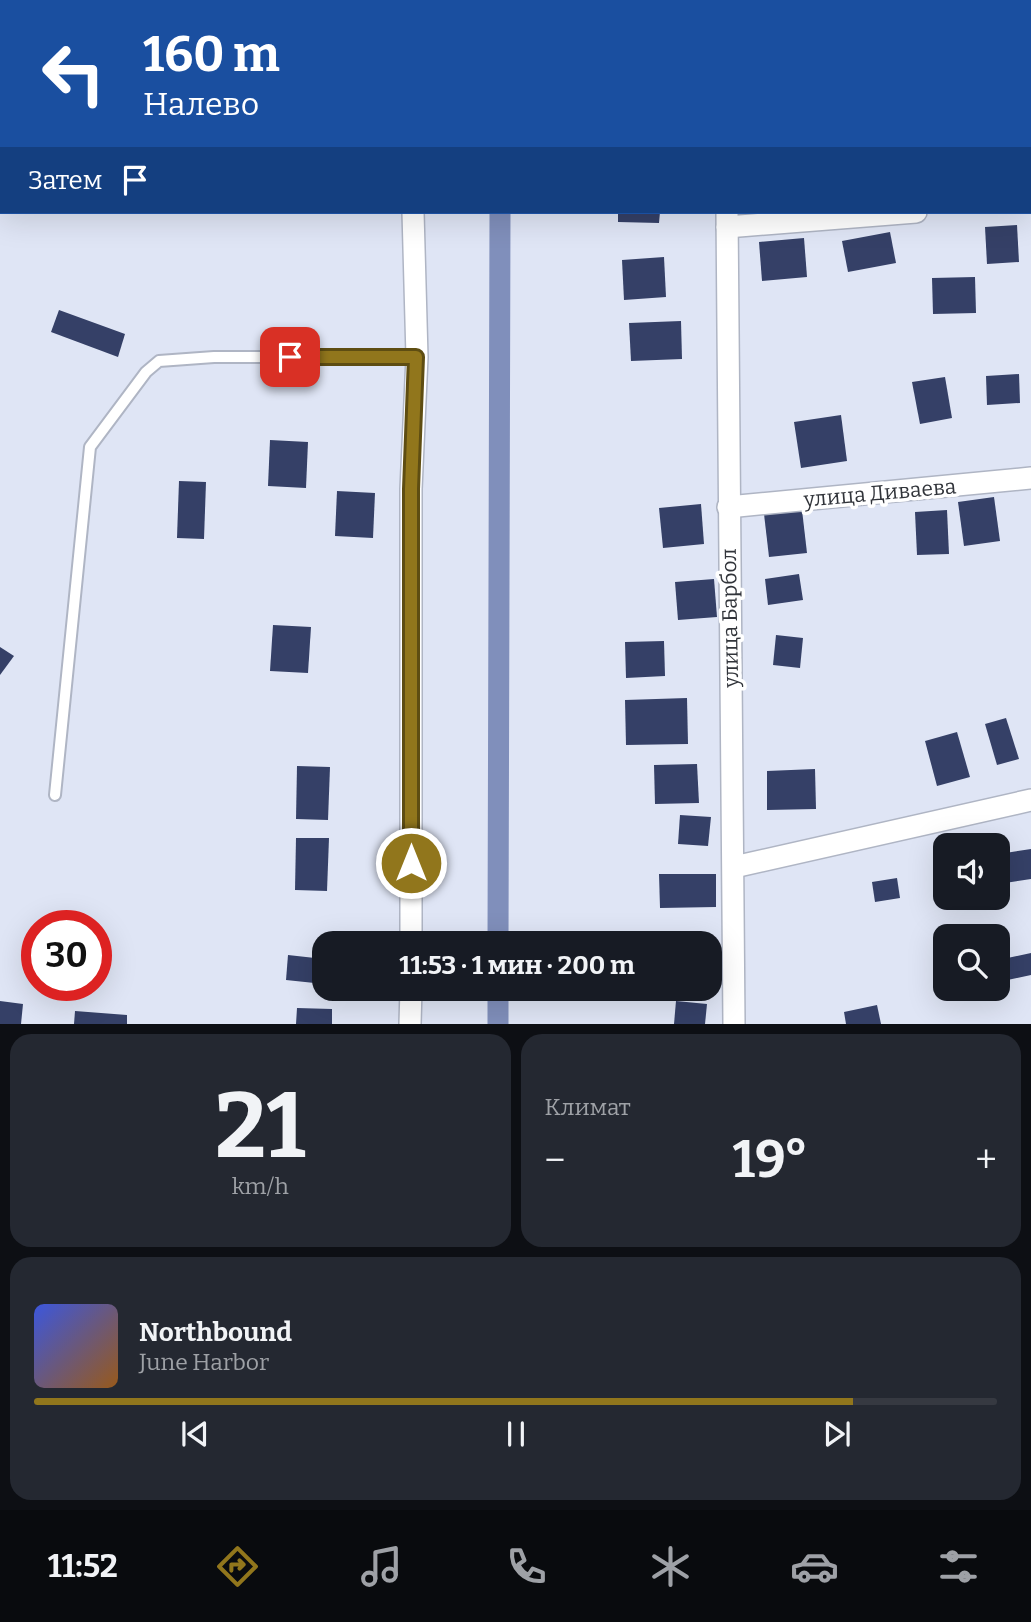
<!DOCTYPE html>
<html lang="ru">
<head>
<meta charset="utf-8">
<style>
	body { margin:0; font-family:Bitter,serif; background:#242831; color:#f1f3f6; height:100vh; display:flex; flex-direction:column; font-size:26px; white-space:nowrap }
	* { box-sizing:border-box; margin:0 }
	p { font-size:23px; color:#9ea1a6 }
	.icon { flex:none; width:38px; height:38px; fill:none; stroke:currentColor; stroke-width:2; stroke-linecap:round; stroke-linejoin:round }
	.map { position:relative; height:1024px; overflow:hidden }
	.details { display:flex; flex-direction:column; gap:10px; padding:10px; background:#0d0f14; flex:1 }
	.details>* { flex:none }
	.banner { position:absolute; left:0px; top:0px; width:1032px; height:214px; box-shadow:0 7px 28px #0002; background:#1a4fa0; color:#fff; overflow:hidden }
	.tools { position:absolute; left:933px; top:833px; display:grid; gap:14px }
	.tools a { display:grid; place-items:center; width:77px; height:77px; border-radius:14px; background:#171b24; box-shadow:0 7px 28px #0002; font-size:35px }
	.speed { position:absolute; left:21px; top:910px; display:flex; gap:14px; font-size:35px; font-weight:700; text-align:center }
	.speed>* { display:grid; place-content:center; width:91px; height:91px; border-radius:50%; background:#171b24; box-shadow:0 7px 28px #0002; line-height:1 }
	.speed .limit { border:10px solid #d22; background:#fff; color:#111 }
	.pin { position:absolute; display:grid; place-items:center; width:60px; height:60px; color:#fff; margin:-30px; border-radius:14px; box-shadow:0 4px 10px #0006 }
	.me { position:absolute; width:77px; margin:-38px; rotate:0deg; stroke-linejoin:round; filter:drop-shadow(0 0 5px #0008) }
	.turn { display:flex; align-items:center; gap:24px; height:147px; padding:0 28px; font-size:32px }
	.turn .icon { width:91px; height:91px; stroke-width:2.5 }
	.turn b { display:block; font-size:49px; line-height:60px }
	.then { display:flex; align-items:center; height:66px; padding:0 28px; background:#0003; gap:14px; font-size:26px }
	.big { font-size:52px; font-weight:700; line-height:1.1 }
	.details .card { flex:1; display:flex; flex-direction:column; justify-content:center; gap:10px; min-width:0; padding:0 24px; border-radius:21px; background:#242831 }
	.details .dial { align-items:center; gap:0 }
	.dial b { font-size:91px; line-height:1 }
	.song { display:flex; align-items:center; gap:21px }
	.cover { width:84px; height:84px; border-radius:10px; background:linear-gradient(135deg,hsl(230 70% 55%),hsl(30 70% 35%)) }
	.played { height:7px; border-radius:4px; background:linear-gradient(90deg,#91761c 85%,#363941 85%) }
	.keys { display:flex; justify-content:space-around; direction:ltr }
	.heat { display:flex; justify-content:space-between; align-items:center; font-size:38px; direction:ltr }
	.details .tiles { flex:1; display:grid; gap:10px; grid-template-columns:1fr 1fr }
	.card:last-child { grid-column:span 2 }
	.trip { position:absolute; left:312px; top:931px; width:410px; height:70px; border-radius:21px; background:#171b24; box-shadow:0 7px 28px #0002; font-weight:700; line-height:70px; text-align:center }
	.tabs { display:flex; height:112px; justify-content:space-around; align-items:center; background:#090b0e; color:#9ea1a6 }
	.tabs .icon { width:49px; height:49px }
	.tabs .active { color:#91761c }
	.tabs b { font-size:32px; color:#f1f3f6 }
	.map>svg:first-child { display:block }
	.lines { fill:none; stroke-linecap:round; stroke-linejoin:round }
	.canal { stroke:#808fbb; stroke-width:21 }
	.building { fill:#354067 }
	.lane-casing { stroke:#afb5c4; stroke-width:14 }
	.street-casing { stroke:#afb5c4; stroke-width:24 }
	.lane { stroke:#fff; stroke-width:10 }
	.street { stroke:#fff; stroke-width:21 }
	.route-casing { stroke:#5e4d12; stroke-width:18 }
	.route { stroke:#91761c; stroke-width:12 }
	.labels { text-anchor:middle; stroke-width:7; stroke-linejoin:round; paint-order:stroke }
	.street-label { font-size:21px; fill:#31343a; stroke:#fff }
</style>
</head>
<body>
<div class="map">
<svg width="1031" height="1024" viewBox="0 0 1031 1024">
	<rect width="100%" height="100%" fill="#dfe5f5"/>
	<g class="lines">
		<g class="canal">
			<path d="M501,2V0"/>
			<path d="M498,943L500,212"/>
			<path d="M498,989V1024"/>
		</g>
	</g>
	<g class="building">
		<path d="M618,212H660L659,223L618,222Z"/>
		<path d="M1017,225L1019,262L987,264L985,227Z"/>
		<path d="M890,232L896,263L848,272L842,241Z"/>
		<path d="M804,238L807,277L762,281L759,242Z"/>
		<path d="M664,257L666,297L624,300L622,260Z"/>
		<path d="M975,277L976,313L933,314L932,278Z"/>
		<path d="M59,310L125,334L118,357L51,332Z"/>
		<path d="M681,321L682,359L631,361L629,323Z"/>
		<path d="M1019,374L1020,403L987,405L986,376Z"/>
		<path d="M945,377L952,418L920,424L912,382Z"/>
		<path d="M841,415L847,461L801,468L794,422Z"/>
		<path d="M270,440L308,442L306,488L268,486Z"/>
		<path d="M179,481L206,482L204,539L177,538Z"/>
		<path d="M337,491L375,493L373,538L335,536Z"/>
		<path d="M994,497L1000,541L964,546L958,502Z"/>
		<path d="M701,504L704,544L663,548L659,508Z"/>
		<path d="M802,510L807,553L769,557L764,514Z"/>
		<path d="M947,510L949,554L917,555L915,512Z"/>
		<path d="M799,574L803,600L768,605L765,579Z"/>
		<path d="M714,579L717,617L678,620L675,582Z"/>
		<path d="M273,625L311,627L308,673L270,671Z"/>
		<path d="M776,635L803,638L800,668L773,665Z"/>
		<path d="M664,641L665,676L626,678L625,642Z"/>
		<path d="M0,647L14,656L0,675Z"/>
		<path d="M687,698L688,744L626,745L625,700Z"/>
		<path d="M1006,718L1019,759L997,765L985,724Z"/>
		<path d="M957,732L970,777L937,786L925,741Z"/>
		<path d="M697,764L699,803L655,804L654,765Z"/>
		<path d="M297,766L330,767L328,820L296,819Z"/>
		<path d="M815,769L816,809L767,810V771Z"/>
		<path d="M680,815L711,817L708,846L678,844Z"/>
		<path d="M296,838H329L327,891L295,890Z"/>
		<path d="M1031,849V879L1005,883L999,854Z"/>
		<path d="M659,874H716V907L660,908Z"/>
		<path d="M897,878L900,898L875,902L872,882Z"/>
		<path d="M1031,953V975L998,982V960Z"/>
		<path d="M288,955L324,959V984L286,980Z"/>
		<path d="M0,1001L23,1004L21,1024H0Z"/>
		<path d="M676,1001L707,1004L705,1024H674Z"/>
		<path d="M877,1005L881,1024H846L844,1012Z"/>
		<path d="M297,1008L332,1009V1024H296Z"/>
		<path d="M75,1011L127,1015V1024H74Z"/>
	</g>
	<g class="lines">
		<defs>
			<path id="lane" d="M55,795L90,447L146,372L159,361L214,357H417"/>
			<g id="street">
				<path d="M408,0V2"/>
				<path d="M727,0V2"/>
				<path d="M727,212L734,1024"/>
				<path d="M727,227L916,212"/>
				<path d="M728,507L1031,478"/>
				<path d="M734,867L1031,800"/>
				<path d="M411,943V489L417,357L413,212"/>
				<path d="M410,1024L411,989"/>
			</g>
		</defs>
		<use href="#lane" class="lane-casing"/>
		<use href="#street" class="street-casing"/>
		<use href="#lane" class="lane"/>
		<use href="#street" class="street"/>
	</g>
	<g class="lines">
		<defs>
			<path id="route" d="M290,357H416L411,489V863"/>
		</defs>
		<use href="#route" class="route-casing"/>
		<use href="#route" class="route"/>
	</g>
	<g class="labels">
		<g class="street-label">
			<text transform="translate(880 493) rotate(-5)" y="7">улица Диваева</text>
			<text transform="translate(730 618) rotate(-91)" y="7">улица Барбол</text>
		</g>
	</g>
</svg>
<div class="tools">
<a><svg class="icon" aria-label="sound" viewBox="0 0 24 24"><path d="M4 9h4l5-4v14l-5-4H4zM17 9q2 3 0 6"/></svg></a>
<a><svg class="icon" aria-label="search" viewBox="0 0 24 24"><circle cx="10" cy="10" r="6"/><path d="M15 15l6 6"/></svg></a>
</div>
<div class="speed"><div class="limit">30</div></div>
<div class="pin" style="left:290px;top:357px;background:#d93025"><svg class="icon" aria-label="arrive" viewBox="0 0 24 24"><path d="M6 21V4h12l-3 4 3 4H6"/></svg></div>
<svg class="me" style="left:411px;top:863px" viewBox="-20 -20 40 40"><circle r="17" fill="#91761c" stroke="#fff" stroke-width="3"/><path d="M0-11L8 9 0 5-8 9z" fill="#fff"/></svg>
<div class="trip">11:53 · 1 мин · 200 m</div>
<div class="banner">
<div class="turn"><svg class="icon" aria-label="left" viewBox="0 0 24 24"><path d="M17 20v-9H6M10 6l-5 5 5 5"/></svg><div><b>160 m</b>Налево</div></div>
<div class="then">Затем<svg class="icon" aria-label="arrive" viewBox="0 0 24 24"><path d="M6 21V4h12l-3 4 3 4H6"/></svg></div>
</div>
</div>
<section class="details">
<div class="tiles">
<div class="card dial"><b>21</b><p>km/h</p></div>
<div class="card"><p>Климат</p>
<div class="heat"><a>−</a><b class="big">19°</b><a>+</a></div>
</div>
<div class="card">
<div class="song"><i class="cover"></i><div><b>Northbound</b><p>June Harbor</p></div></div>
<div class="played"></div>
<div class="keys"><svg class="icon" aria-label="previous" viewBox="0 0 24 24"><path d="M18 5L8 12l10 7zM5 5v14"/></svg><svg class="icon" aria-label="pause" viewBox="0 0 24 24"><path d="M8 5v14M16 5v14"/></svg><svg class="icon" aria-label="next" viewBox="0 0 24 24"><path d="M6 5l10 7-10 7zM19 5v14"/></svg></div>
</div>
</div>
</section>
<nav class="tabs">
<b>11:52</b>
<svg class="icon active" aria-label="directions" viewBox="0 0 24 24"><path d="M12 3l9 9-9 9-9-9zM9 14v-3h6M13 9l2 2-2 2"/></svg>
<svg class="icon" aria-label="music" viewBox="0 0 24 24"><path d="M9 18V5l10-2v13"/><circle cx="6" cy="18" r="3"/><circle cx="16" cy="16" r="3"/></svg>
<svg class="icon" aria-label="phone" viewBox="0 0 24 24"><path d="M5 4h4l2 5-3 2q2 4 5 5l2-3 5 2v4C11 20 4 13 5 4z"/></svg>
<svg class="icon" aria-label="climate" viewBox="0 0 24 24"><path d="M12 3v18M4 7l16 10M4 17L20 7"/></svg>
<svg class="icon" aria-label="car" viewBox="0 0 24 24"><path d="M5 17H2v-5l4-1 3-4h7l3 4 3 1v5h-3M9 17h6M6 11h13"/><circle cx="7" cy="17" r="2"/><circle cx="17" cy="17" r="2"/></svg>
<svg class="icon" aria-label="filters" viewBox="0 0 24 24"><path d="M4 7h16M4 17h16"/><circle cx="9" cy="7" r="2"/><circle cx="15" cy="17" r="2"/></svg>
</nav>
</body>
</html>
